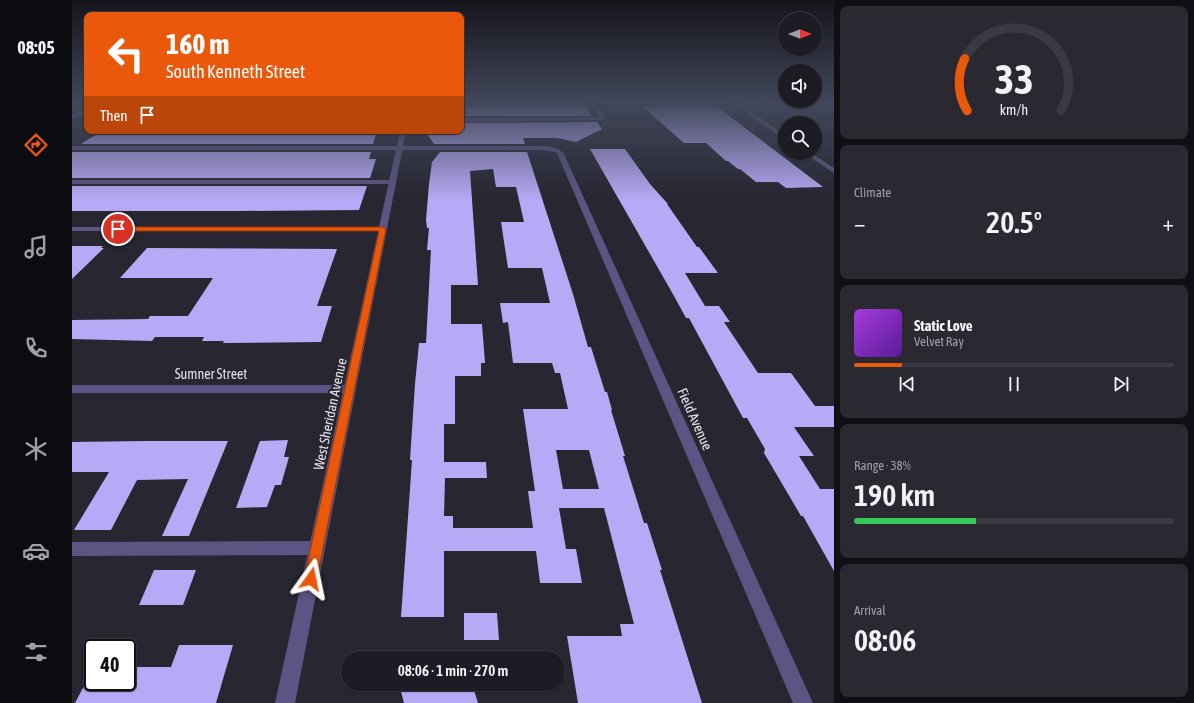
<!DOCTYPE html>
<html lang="en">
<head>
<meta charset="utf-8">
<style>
	body { margin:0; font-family:"Asap Condensed",sans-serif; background:#2a2932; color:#f1f3f6; height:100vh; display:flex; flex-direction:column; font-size:15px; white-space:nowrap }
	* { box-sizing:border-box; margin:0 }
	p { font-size:13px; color:#a0a1a7 }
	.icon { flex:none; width:22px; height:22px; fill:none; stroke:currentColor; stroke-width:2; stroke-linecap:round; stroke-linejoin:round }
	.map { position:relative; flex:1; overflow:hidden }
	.panel { display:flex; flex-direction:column; gap:6px; padding:6px; background:#100f14; width:360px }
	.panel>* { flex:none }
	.top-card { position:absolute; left:12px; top:12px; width:380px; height:122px; border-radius:8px; box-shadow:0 1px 3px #0004,0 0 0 1px #3b3a42; background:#ea580c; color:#fff; overflow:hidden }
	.needle { width:26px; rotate:90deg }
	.controls { position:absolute; left:706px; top:12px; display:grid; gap:8px }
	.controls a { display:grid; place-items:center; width:44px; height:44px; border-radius:50%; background:#1d1c25; box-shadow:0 1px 3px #0004,0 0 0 1px #3b3a42; font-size:20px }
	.speed { position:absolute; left:12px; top:639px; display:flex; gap:8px; font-size:20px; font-weight:700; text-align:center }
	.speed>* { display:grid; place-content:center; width:52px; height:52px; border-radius:50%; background:#1d1c25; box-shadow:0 1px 3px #0004,0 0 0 1px #3b3a42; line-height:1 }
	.speed .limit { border:2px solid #111; border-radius:6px; background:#fff; color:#111 }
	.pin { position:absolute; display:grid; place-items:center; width:34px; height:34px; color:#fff; margin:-17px; border:2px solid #fff; border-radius:50%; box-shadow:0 1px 4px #0007 }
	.me { position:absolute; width:44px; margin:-22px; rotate:12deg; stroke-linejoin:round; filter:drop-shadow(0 0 3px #0008) }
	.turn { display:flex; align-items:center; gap:14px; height:84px; padding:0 16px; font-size:18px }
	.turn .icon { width:52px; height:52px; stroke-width:2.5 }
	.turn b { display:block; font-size:28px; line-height:34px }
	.then { display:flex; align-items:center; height:38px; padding:0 16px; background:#0003; gap:8px; font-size:15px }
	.big { font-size:30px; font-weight:600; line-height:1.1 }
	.panel .tile { flex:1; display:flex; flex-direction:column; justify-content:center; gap:6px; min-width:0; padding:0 14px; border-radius:8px; background:#2a2932 }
	.panel .dial { align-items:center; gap:0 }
	.dial svg { height:104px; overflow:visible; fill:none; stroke:#3b3a42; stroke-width:7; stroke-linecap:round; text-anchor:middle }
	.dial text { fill:#f1f3f6; stroke:none }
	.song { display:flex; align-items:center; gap:12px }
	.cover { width:48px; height:48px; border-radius:6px; background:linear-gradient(135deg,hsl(280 70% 55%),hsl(270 70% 35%)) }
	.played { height:4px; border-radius:2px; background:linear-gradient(90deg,#ea580c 15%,#3b3a42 15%) }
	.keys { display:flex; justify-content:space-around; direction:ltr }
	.heat { display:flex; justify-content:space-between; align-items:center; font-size:22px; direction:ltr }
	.charge { height:6px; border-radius:3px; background:linear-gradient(90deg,#34c759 38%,#3b3a42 0) }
	.trip { position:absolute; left:269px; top:651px; width:224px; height:40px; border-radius:20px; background:#1d1c25; box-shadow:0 1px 3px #0004,0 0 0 1px #3b3a42; font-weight:600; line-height:40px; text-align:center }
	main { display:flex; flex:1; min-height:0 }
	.tab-bar { display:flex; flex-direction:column; width:72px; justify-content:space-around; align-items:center; background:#0c0b0f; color:#a0a1a7 }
	.tab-bar .icon { width:28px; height:28px }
	.tab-bar .selected { color:#ea580c }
	.tab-bar b { font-size:18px; color:#f1f3f6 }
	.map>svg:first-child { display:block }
	.building { fill:#b7a9f5; fill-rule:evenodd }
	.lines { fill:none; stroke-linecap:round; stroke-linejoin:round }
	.service { fill:#5d5483; fill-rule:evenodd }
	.minor { fill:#5d5483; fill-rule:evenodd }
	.tertiary { fill:#5d5483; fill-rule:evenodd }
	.route { fill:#ea580c; stroke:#983908 }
	.labels { text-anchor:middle; stroke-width:4; stroke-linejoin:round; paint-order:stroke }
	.street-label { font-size:14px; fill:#e2e1e8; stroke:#272631 }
</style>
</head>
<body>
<main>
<nav class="tab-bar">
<b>08:05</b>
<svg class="icon selected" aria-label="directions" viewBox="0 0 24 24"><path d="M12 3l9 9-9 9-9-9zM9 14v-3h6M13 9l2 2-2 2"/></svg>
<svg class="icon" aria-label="music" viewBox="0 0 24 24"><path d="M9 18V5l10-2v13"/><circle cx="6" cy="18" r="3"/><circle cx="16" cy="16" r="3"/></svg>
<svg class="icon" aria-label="phone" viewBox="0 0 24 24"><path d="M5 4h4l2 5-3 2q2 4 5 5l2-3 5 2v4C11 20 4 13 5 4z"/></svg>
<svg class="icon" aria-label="climate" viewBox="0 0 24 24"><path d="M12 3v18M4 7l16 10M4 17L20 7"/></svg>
<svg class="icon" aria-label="car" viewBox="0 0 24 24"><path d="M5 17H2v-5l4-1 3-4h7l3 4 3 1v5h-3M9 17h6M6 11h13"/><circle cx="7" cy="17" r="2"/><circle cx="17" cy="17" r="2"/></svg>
<svg class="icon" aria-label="filters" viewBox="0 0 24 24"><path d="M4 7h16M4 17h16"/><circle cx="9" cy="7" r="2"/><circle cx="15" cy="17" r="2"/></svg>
</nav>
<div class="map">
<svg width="762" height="703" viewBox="0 0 762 703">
	<rect width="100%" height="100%" fill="#272631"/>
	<g class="building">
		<path d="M390,106H513L519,116H390Z"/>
		<path d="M570,106H644L751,187L714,188L706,182H684L668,169H666L656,161H654L634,143H612Z"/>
		<path d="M525,122L530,129L504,142L485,138H451L453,144H362L353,131H390L391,123Z"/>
		<path d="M30,131L186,132L305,131L301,144H9Z"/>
		<path d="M518,149H553L578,184L596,204H595L625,247H627L646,273H613L633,306H647L658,322H652L686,373H719L743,406H762V427H722L742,456H727L748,489H762V571L731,516H729L692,453L693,449L675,418H671L617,318H614L602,296Z"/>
		<path d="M0,152H299L297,159H304L298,178H0Z"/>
		<path d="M368,152H455L501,294L516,347H519L533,392H535L540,410H539L553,456H551L572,523H575L590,570H588L630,703H506L495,636H550L548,624H562L532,508H487L494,549H504L510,583H468L464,551H372V617H329L340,460H338L343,384L347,343H354L359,250H355L357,228H355L354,220L357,184L360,162ZM421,169L424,187H444L452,222H429L436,268H470L478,303H428L431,323L436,322L441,363H480L483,373H488L496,409H451L463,491H456L461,528H381V516H372L373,478H415L414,462H372V424H383V376H409V363H413L410,324H379V285H406L398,171ZM484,450H517L527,489H491Z"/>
		<path d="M0,186H295L287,210L168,211H0Z"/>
		<path d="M0,246H31L29,248H32L0,279Z"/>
		<path d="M75,248L265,249L245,306H260L249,342L151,343L152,341H130L132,337H83L80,341L0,339V320L76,319L78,316H116L141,278H48Z"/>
		<path d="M216,440L212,457H217L209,485H203L195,507L164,508L188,441Z"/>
		<path d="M72,441H156L117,536H90L116,479L65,480L39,530H2L37,472H0V442Z"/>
		<path d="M82,570H124L111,605H67Z"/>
		<path d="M392,613H425L427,640H392Z"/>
		<path d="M107,645H161L144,703H3L14,682H55V667H99Z"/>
		<path d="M327,684H372L374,691L394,684H400L406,703H332Z"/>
	</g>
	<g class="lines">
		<g class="service">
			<path d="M517,102H522L534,117L532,120L389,122V118L528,117Z"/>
			<path d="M0,180H321L324,182L321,184H0Z"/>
			<path d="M245,541L251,543L253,548L251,553L245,555L0,556V542Z"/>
		</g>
		<g class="minor">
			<path d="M660,102H665L713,135V140Z"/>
			<path d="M15,108V112L0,119V115Z"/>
			<path d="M0,146H469C478,146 486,147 492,154L741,703H721L485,153L479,151L469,150H0Z"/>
			<path d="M732,153H739L762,168V173Z"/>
			<path d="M0,227H311L315,229L311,231H0Z"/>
			<path d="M0,385H278L282,386L284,389L282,392L278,393H0Z"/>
		</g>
		<path class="tertiary" d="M328,131H334L223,703H203Z"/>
	</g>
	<linearGradient id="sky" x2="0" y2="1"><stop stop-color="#15151b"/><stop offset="0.51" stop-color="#41475a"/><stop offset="1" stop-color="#41475a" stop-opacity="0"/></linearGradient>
	<rect width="762" height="200" fill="url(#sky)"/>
	<path class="route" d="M44,227H311L314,229L244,584L239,585L234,584L232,579L307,231H46L44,230Z"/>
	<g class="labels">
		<g class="street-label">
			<text x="139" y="379">Sumner Street</text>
			<text transform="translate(258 414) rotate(-78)" y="5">West Sheridan Avenue</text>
			<text transform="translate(623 419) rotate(66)" y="5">Field Avenue</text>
		</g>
	</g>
</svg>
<div class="controls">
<a><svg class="needle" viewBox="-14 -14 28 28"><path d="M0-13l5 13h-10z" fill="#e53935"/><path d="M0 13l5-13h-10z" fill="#a0a1a7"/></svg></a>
<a><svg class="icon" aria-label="sound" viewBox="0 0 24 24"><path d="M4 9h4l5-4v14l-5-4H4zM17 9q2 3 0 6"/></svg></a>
<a><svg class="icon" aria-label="search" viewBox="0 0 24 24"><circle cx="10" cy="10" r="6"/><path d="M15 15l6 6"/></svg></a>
</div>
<div class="speed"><div class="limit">40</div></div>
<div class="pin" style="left:46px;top:229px;background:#d93025"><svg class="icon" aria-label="arrive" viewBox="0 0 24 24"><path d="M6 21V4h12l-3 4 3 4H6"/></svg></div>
<svg class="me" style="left:239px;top:579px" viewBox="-20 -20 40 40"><path d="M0-17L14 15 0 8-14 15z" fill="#ea580c" stroke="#fff" stroke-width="4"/></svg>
<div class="trip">08:06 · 1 min · 270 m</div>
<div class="top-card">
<div class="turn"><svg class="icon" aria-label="left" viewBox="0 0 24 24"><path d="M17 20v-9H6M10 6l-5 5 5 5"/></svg><div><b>160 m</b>South Kenneth Street</div></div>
<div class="then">Then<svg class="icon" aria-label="arrive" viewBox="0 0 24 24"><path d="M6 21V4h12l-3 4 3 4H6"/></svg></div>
</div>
</div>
<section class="panel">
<div class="tile dial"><svg viewBox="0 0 100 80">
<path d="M14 69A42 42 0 1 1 86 69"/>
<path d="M14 69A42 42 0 0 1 12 29" stroke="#ea580c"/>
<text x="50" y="56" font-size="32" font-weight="700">33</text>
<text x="50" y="72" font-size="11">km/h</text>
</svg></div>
<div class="tile"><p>Climate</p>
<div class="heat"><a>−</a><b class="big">20.5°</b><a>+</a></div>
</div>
<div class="tile">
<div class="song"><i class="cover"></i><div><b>Static Love</b><p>Velvet Ray</p></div></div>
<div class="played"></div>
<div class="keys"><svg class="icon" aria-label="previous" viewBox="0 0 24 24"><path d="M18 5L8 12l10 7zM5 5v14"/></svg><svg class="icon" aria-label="pause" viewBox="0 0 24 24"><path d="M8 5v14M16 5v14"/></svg><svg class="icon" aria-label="next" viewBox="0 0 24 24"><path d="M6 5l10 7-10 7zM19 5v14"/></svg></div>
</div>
<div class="tile"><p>Range · 38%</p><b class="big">190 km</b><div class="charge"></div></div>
<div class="tile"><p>Arrival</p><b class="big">08:06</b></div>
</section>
</main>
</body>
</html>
